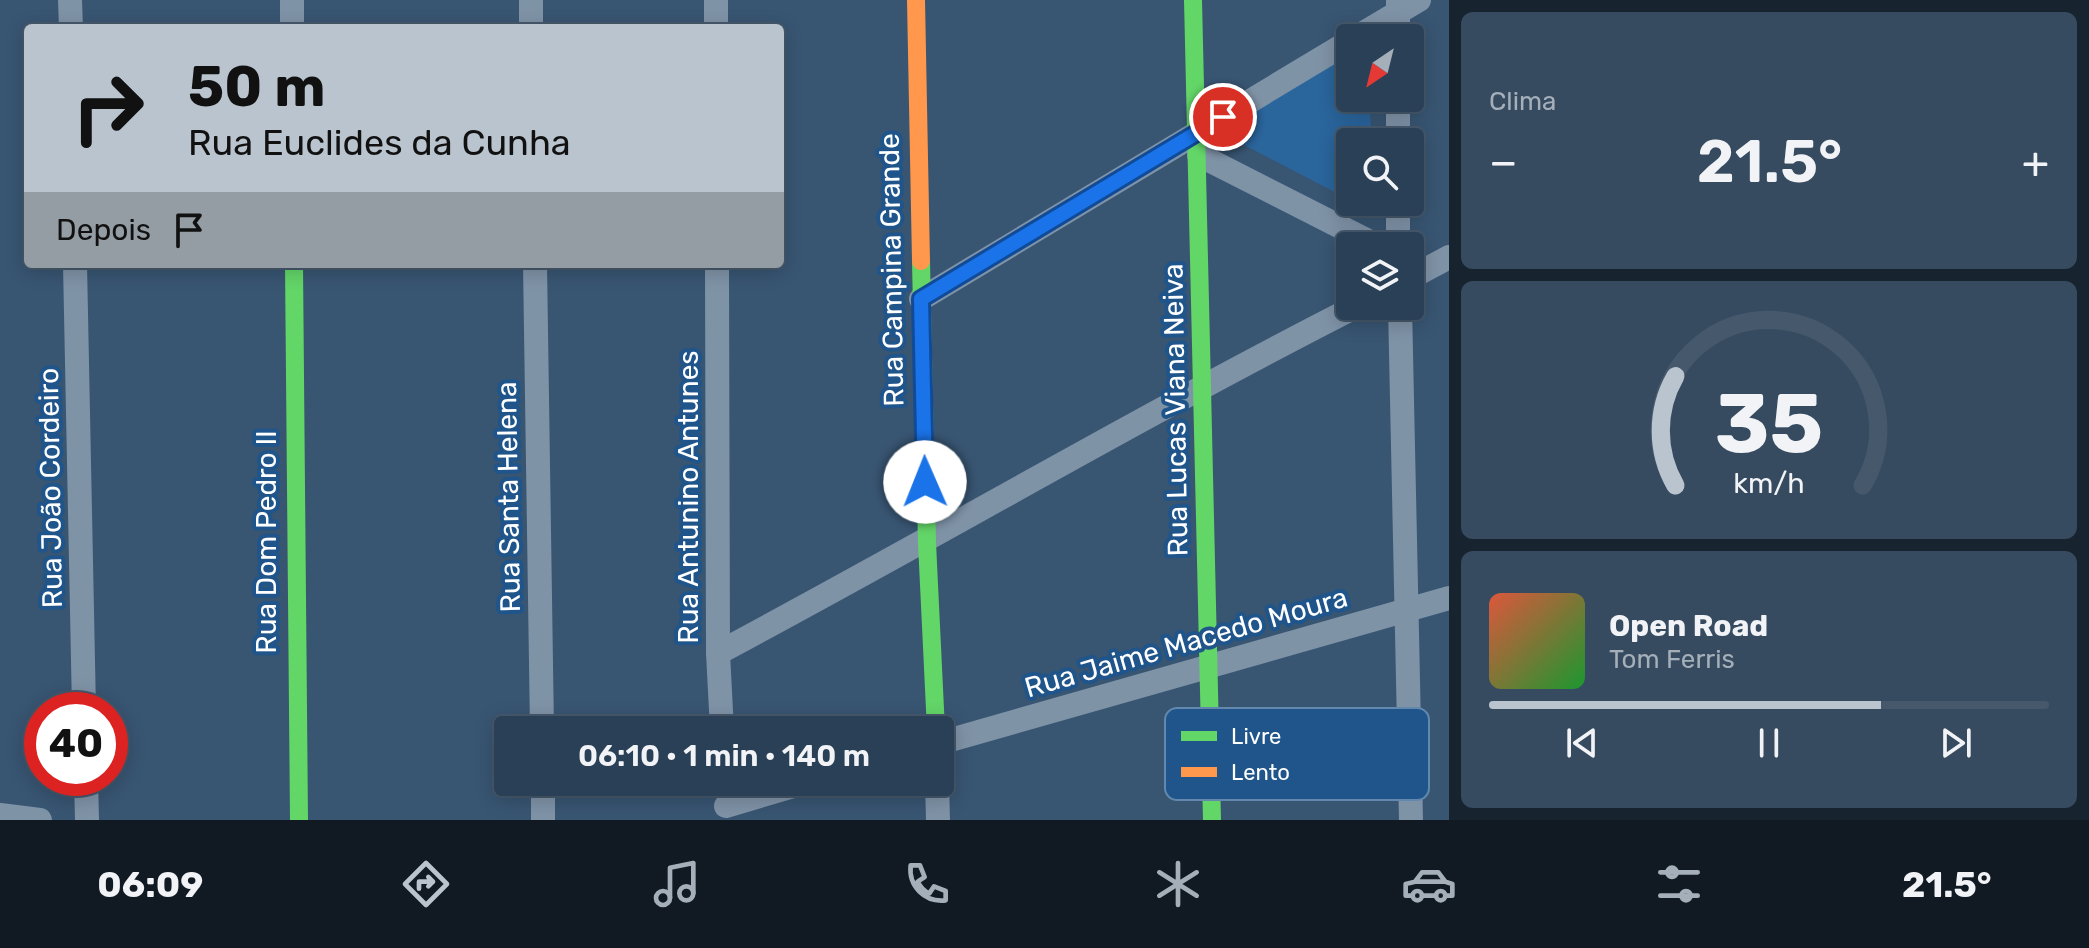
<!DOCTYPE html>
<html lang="pt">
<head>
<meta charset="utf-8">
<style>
	body { margin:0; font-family:Rubik,sans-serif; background:#364b60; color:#f1f3f6; height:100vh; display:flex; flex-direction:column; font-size:30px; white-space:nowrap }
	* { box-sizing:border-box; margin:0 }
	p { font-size:26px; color:#a5afb9 }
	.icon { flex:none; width:44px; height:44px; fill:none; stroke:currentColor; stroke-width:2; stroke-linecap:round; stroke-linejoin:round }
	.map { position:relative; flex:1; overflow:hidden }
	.drawer { display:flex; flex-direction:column; gap:12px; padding:12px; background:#17232f; width:640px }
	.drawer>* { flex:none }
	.guide { position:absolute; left:24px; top:24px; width:760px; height:244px; border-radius:8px; box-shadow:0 4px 20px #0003,0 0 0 2px #46596c; background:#b9c4ce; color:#111; overflow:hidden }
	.needle { width:52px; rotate:215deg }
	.controls { position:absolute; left:1336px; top:24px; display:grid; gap:16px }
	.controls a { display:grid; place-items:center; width:88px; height:88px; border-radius:8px; background:#2a4056; box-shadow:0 4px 20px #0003,0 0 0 2px #46596c; font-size:40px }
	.speed { position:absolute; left:24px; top:692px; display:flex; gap:16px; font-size:40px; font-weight:700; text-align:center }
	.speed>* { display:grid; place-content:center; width:104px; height:104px; border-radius:50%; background:#2a4056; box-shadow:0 4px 20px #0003,0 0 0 2px #46596c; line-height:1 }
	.speed .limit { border:12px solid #d22; background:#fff; color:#111 }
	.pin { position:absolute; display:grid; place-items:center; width:68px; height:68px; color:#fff; margin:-34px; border:4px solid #fff; border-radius:50%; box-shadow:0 2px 8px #0007 }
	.me { position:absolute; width:88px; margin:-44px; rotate:359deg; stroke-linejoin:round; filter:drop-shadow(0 0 6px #0008) }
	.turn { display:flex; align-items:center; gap:28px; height:168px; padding:0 32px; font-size:36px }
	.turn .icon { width:104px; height:104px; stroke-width:2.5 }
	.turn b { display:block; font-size:56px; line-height:68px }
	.then { display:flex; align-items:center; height:76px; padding:0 32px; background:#0003; gap:16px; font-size:30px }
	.big { font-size:60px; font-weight:600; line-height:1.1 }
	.drawer .widget { flex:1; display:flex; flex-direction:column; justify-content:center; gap:12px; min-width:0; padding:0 28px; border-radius:12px; background:#364b60 }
	.drawer .dial { align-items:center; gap:0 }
	.dial svg { height:208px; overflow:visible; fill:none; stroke:#46596c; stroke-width:7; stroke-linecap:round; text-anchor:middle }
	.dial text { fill:#f1f3f6; stroke:none }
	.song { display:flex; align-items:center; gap:24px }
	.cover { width:96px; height:96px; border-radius:12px; background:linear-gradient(135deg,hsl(10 70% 55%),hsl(130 70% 35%)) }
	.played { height:8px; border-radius:4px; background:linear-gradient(90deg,#b9c4ce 70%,#46596c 70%) }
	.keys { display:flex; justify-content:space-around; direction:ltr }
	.heat { display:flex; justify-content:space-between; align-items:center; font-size:44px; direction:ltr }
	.trip { position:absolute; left:494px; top:716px; width:460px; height:80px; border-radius:8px; background:#2a4056; box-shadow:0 4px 20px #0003,0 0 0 2px #46596c; font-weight:600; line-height:80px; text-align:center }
	.tabs { display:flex; height:128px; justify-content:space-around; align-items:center; background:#111a22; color:#a5afb9 }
	.tabs .icon { width:56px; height:56px }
	.tabs .current { color:#b9c4ce }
	.tabs b { font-size:36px; color:#f1f3f6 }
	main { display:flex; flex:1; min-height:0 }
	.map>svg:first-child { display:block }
	.green { fill:#2a659c }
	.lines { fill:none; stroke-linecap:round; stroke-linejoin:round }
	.street { stroke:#7f93a7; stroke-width:24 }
	.fast { stroke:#63d668; stroke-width:18 }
	.slow { stroke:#ff974d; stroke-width:18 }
	.route-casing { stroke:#114b97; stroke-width:20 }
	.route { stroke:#1a73e8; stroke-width:14 }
	.labels { text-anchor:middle; stroke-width:8; stroke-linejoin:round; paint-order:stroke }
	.street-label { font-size:28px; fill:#fff; stroke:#1f558a }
	.key { fill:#1f558a; stroke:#6288ad; stroke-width:2 }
	.key-label { font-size:22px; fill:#fff }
</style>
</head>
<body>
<main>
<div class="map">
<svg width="1449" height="820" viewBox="0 0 1449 820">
	<rect width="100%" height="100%" fill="#385572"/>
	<path class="green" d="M1350,38V98H1370L1371,142H1350V200L1217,131Z"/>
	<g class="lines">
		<g class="street">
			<path d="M70,0L71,28"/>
			<path d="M292,0V28"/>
			<path d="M531,0V28"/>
			<path d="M716,0V28"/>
			<path d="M1398,0V38"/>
			<path d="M1355,38L1419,0"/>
			<path d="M1398,142V98"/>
			<path d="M1199,155L1378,246"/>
			<path d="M1398,246V202"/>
			<path d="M75,264L84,710"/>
			<path d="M535,264L542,730"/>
			<path d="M717,264L718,653L722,730"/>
			<path d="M1410,278L1449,257"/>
			<path d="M921,299L1350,41"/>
			<path d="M1400,306L1411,820"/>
			<path d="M718,653C932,539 1141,416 1357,306"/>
			<path d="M940,743L1449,598"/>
			<path d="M86,778L87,820"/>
			<path d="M543,782V820"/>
			<path d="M937,782L938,820"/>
			<path d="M726,806L807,782"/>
			<path d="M0,815L40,820"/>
		</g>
		<g class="fast">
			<path d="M1193,0L1212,820"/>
			<path d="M921,261L927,543L936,730"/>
			<path d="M294,264L299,820"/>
		</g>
		<path class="slow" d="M916,0L921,261"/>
	</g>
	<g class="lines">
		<defs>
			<path id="route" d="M925,482L921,299L1223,117"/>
		</defs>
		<use href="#route" class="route-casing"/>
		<use href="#route" class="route"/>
	</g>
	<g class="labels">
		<g class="street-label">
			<text transform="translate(891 270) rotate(-91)" y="10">Rua Campina Grande</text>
			<text transform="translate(1175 410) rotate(-91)" y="10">Rua Lucas Viana Neiva</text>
			<text transform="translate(50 488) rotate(-91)" y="10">Rua João Cordeiro</text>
			<text transform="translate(508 497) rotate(-91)" y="10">Rua Santa Helena</text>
			<text transform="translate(688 497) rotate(-90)" y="10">Rua Antunino Antunes</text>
			<text transform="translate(266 542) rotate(-90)" y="10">Rua Dom Pedro II</text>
			<text transform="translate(1186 642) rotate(-16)" y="10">Rua Jaime Macedo Moura</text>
		</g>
	</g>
	<rect x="1165" y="708" width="264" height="92" rx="12" class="key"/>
	<rect x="1181" y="731" width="36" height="10" fill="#63d668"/>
	<rect x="1181" y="767" width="36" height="10" fill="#ff974d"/>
	<g class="key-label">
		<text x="1231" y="744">Livre</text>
		<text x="1231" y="780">Lento</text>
	</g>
</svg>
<div class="controls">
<a><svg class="needle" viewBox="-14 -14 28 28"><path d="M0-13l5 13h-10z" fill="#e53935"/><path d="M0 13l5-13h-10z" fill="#a5afb9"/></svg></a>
<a><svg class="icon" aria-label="search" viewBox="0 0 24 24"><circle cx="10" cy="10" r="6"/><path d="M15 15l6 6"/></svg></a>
<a><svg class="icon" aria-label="layers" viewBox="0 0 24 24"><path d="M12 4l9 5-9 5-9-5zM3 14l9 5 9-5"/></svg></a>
</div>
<div class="speed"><div class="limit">40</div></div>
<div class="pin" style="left:1223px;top:117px;background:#d93025"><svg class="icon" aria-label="arrive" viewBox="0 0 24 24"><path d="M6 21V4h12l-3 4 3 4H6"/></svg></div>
<svg class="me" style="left:925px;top:482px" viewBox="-20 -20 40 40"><circle r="19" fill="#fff"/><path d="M0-13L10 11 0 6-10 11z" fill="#1a73e8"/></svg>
<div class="trip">06:10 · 1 min · 140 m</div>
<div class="guide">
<div class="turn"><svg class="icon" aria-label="right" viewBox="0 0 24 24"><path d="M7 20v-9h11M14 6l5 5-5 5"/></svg><div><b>50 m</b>Rua Euclides da Cunha</div></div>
<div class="then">Depois<svg class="icon" aria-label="arrive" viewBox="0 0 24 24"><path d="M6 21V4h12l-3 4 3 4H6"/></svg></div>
</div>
</div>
<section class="drawer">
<div class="widget"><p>Clima</p>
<div class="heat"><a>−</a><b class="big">21.5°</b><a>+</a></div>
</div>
<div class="widget dial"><svg viewBox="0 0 100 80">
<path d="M14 69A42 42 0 1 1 86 69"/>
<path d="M14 69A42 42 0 0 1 14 27" stroke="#b9c4ce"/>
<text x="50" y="56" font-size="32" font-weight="700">35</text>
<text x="50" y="72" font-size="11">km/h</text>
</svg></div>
<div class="widget">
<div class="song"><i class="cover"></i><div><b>Open Road</b><p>Tom Ferris</p></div></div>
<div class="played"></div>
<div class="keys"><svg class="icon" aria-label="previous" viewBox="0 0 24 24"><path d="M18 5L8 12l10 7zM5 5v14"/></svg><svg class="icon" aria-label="pause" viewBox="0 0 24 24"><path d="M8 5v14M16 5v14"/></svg><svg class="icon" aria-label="next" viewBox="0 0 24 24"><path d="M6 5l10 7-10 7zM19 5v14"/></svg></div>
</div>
</section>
</main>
<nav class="tabs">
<b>06:09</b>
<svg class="icon current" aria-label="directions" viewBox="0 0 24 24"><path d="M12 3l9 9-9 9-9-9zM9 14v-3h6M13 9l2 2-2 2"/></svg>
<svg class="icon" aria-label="music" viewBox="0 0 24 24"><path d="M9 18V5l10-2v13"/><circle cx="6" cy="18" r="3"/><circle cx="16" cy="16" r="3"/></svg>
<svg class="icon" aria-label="phone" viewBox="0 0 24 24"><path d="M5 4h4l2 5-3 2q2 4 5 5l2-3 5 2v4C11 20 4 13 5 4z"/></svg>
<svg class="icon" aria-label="climate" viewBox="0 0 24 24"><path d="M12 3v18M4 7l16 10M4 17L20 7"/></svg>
<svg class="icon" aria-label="car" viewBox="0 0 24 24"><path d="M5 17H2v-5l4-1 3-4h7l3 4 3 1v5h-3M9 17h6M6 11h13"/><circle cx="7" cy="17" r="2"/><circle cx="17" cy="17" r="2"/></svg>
<svg class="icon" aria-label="filters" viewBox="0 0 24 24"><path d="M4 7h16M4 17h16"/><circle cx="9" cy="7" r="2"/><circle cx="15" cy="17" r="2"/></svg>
<b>21.5°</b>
</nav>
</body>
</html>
